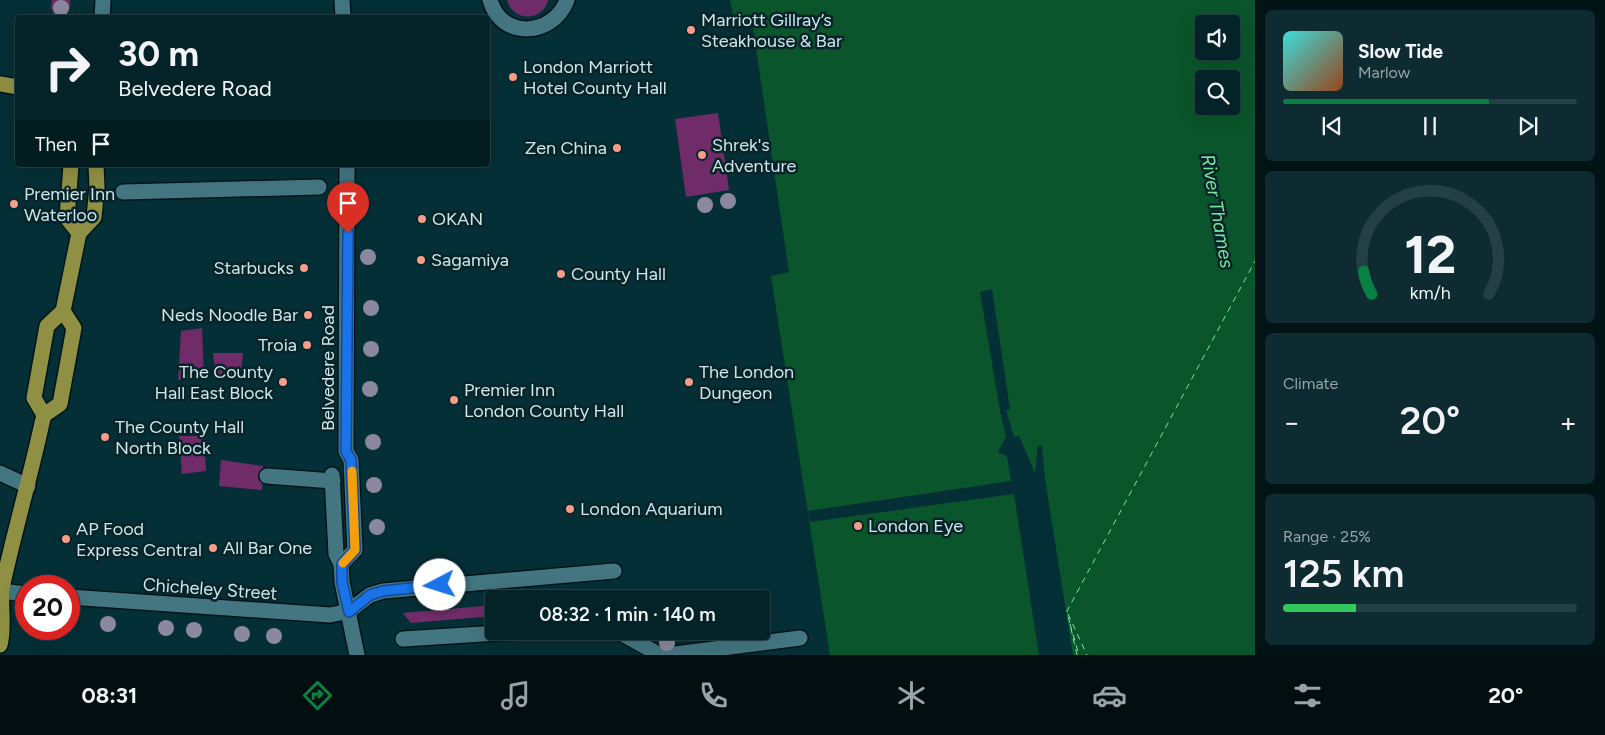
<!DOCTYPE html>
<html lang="en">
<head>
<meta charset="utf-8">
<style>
	body { margin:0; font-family:Figtree,sans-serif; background:#0d2b30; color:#f1f3f6; height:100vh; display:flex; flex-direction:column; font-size:19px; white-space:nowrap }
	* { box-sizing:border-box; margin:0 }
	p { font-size:16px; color:#97a4a8 }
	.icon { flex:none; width:28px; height:28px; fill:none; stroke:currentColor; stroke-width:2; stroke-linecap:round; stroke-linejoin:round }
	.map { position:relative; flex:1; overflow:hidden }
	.sheet { display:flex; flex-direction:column; gap:10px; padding:10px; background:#021316; width:350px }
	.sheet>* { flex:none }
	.guide { position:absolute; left:15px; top:15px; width:475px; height:152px; border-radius:5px; box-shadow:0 5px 20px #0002,0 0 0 1px #254045; background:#042328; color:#f1f3f6; overflow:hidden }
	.fabs { position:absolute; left:1195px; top:15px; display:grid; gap:10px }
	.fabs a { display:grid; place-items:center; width:45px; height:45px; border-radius:5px; background:#042328; box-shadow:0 5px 20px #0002,0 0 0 1px #254045; font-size:25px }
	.speed { position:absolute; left:15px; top:575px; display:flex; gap:10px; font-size:25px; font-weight:700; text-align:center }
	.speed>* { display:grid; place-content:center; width:65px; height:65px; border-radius:50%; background:#042328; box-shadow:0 5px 20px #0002,0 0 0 1px #254045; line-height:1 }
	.speed .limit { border:8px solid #d22; background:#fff; color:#111 }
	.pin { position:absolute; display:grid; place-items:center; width:42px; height:42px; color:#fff; margin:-51px -21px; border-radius:50% 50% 50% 0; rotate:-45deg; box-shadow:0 0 5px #0007 }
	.pin .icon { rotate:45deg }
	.me { position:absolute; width:55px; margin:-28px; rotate:265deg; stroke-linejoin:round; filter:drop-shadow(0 0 4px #0008) }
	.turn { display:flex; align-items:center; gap:18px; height:105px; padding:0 20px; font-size:22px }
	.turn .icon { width:65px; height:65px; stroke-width:2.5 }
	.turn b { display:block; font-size:35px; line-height:42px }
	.then { display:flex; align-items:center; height:48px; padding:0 20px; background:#0003; gap:10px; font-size:19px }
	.big { font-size:38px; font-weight:600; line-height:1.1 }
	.sheet .tile { flex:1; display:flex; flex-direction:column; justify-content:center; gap:8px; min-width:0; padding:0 18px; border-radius:8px; background:#0d2b30 }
	.sheet .dial { align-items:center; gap:0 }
	.dial svg { height:130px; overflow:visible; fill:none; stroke:#254045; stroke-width:7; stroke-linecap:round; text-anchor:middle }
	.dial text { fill:#f1f3f6; stroke:none }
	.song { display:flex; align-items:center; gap:15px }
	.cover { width:60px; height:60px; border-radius:8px; background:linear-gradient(135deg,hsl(180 70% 55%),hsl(20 70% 35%)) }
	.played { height:5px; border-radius:2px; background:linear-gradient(90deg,#0b8043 70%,#254045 70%) }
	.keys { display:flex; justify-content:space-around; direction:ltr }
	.heat { display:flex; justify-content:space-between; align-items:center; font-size:28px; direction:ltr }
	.charge { height:8px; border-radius:4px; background:linear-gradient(90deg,#34c759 25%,#254045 0) }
	.trip { position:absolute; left:485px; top:590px; width:285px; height:50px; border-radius:5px; background:#042328; box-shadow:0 5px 20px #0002,0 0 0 1px #254045; font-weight:600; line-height:50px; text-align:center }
	.menu { display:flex; height:80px; justify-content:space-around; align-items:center; background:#020e10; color:#97a4a8 }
	.menu .icon { width:35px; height:35px }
	.menu .active { color:#0b8043 }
	.menu b { font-size:22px; color:#f1f3f6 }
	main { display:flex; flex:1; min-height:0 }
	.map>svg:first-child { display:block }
	.green { fill:#6f2c68 }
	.water { fill:#0a552b; fill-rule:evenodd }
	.pier { fill:#052f36 }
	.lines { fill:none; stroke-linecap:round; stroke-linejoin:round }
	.ferry { stroke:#74e899; stroke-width:1; stroke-dasharray:6 5; stroke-linecap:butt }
	.minor-casing { stroke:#00151a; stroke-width:18 }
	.major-casing { stroke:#00151a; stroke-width:18 }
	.minor { stroke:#437681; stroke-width:15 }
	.major { stroke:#909044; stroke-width:15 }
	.tree { fill:#8b889d }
	.route-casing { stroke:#114b97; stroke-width:12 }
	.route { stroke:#1a73e8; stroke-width:9 }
	.slow { stroke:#f59e0b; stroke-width:9 }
	.poi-dot { fill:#f49d8b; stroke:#082429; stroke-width:2 }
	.labels { text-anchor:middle; stroke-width:5; stroke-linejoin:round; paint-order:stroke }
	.poi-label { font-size:18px; fill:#cce6eb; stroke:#082429; text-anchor:start }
	.street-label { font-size:18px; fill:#cce6eb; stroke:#082429 }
	.water-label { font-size:19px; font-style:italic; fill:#74e899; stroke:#082429 }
</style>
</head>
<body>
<main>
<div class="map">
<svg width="1255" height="655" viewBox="0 0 1255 655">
	<rect width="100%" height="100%" fill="#052f36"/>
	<g class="green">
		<path d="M52,0H70V8L65,15L61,16L54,14L51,8Z"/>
		<path d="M507,0H548C543,22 513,22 507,0Z"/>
		<path d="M718,113L729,190L686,197L675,119Z"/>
		<path d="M202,328L204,377L178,380L181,331Z"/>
		<path d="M213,353H243L241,374L216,379Z"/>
		<path d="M179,436H204L206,471L182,474Z"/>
		<path d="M221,460L263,466L262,490L219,486Z"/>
		<path d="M494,605V616L411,623L403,613Z"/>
	</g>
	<path class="water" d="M730,0H1255V655H830L771,276L789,272L753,28L751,17L734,20ZM1204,24H1231V51H1204ZM1204,79H1231V106H1204Z"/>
	<path class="pier" d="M992,289L1010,409L1006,410L1014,437L1019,436L1035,473L1038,445L1042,446L1045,479L1073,655H1039L1014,494L810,522L808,511L1011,481L1007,456L998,452L1006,436L1000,411L980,292Z"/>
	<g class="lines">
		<g class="ferry">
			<path d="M1068,614L1087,655"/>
			<path d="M1070,624L1079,655"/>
			<path d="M1077,655L1067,611L1255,261"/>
		</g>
		<defs>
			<g id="minor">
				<path d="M342,0L343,18"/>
				<path d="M490,0C501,40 553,37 567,0"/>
				<path d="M102,18L103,0"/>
				<path d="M123,192L319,187"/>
				<path d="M0,473L28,486"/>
				<path d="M332,475L336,554L341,564L342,582L357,655"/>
				<path d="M267,476L333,481"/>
				<path d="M341,564L355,550L351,460L346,451L347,165"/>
				<path d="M1,591L26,594"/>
				<path d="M69,597L330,615L349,611L370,595L383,591L614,571"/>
				<path d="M617,631L660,655"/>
				<path d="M403,639L530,631"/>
				<path d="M667,655L800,638"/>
			</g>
			<g id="major">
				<path d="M0,84L18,87"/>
				<path d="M71,165L67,218L79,233"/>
				<path d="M44,415L34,398L47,326L63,311L79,233L94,217L97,187L96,165"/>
				<path d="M0,645C5,625 0,606 2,588C14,533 30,478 42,423L44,415L60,404L74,328L63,311"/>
			</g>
		</defs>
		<use href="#minor" class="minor-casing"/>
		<use href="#major" class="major-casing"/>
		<use href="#minor" class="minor"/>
		<use href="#major" class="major"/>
	</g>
	<g class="tree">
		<circle cx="61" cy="8" r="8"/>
		<circle cx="728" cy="201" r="8"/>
		<circle cx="705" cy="205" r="8"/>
		<circle cx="368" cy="257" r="8"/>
		<circle cx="371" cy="308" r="8"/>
		<circle cx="371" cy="349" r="8"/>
		<circle cx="370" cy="389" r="8"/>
		<circle cx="373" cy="442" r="8"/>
		<circle cx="374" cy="485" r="8"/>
		<circle cx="377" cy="527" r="8"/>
		<circle cx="108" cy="624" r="8"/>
		<circle cx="166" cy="628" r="8"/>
		<circle cx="194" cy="630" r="8"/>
		<circle cx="242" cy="634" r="8"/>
		<circle cx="274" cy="636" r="8"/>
		<circle cx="667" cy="643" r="8"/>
	</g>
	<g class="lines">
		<defs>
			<path id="route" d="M348,233L346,451L351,460L355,550L342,564V582L349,612L370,595L383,591L440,585"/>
		</defs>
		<use href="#route" class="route-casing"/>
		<use href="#route" class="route"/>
		<path class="slow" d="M343,563L355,550L352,471"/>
	</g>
	<g class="poi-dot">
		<circle cx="691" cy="30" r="5"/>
		<circle cx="513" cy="77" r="5"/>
		<circle cx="617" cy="148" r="5"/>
		<circle cx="702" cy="155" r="5"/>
		<circle cx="14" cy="204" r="5"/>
		<circle cx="422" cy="219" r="5"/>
		<circle cx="421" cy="260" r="5"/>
		<circle cx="304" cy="268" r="5"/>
		<circle cx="561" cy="274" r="5"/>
		<circle cx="308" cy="315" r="5"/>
		<circle cx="307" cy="345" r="5"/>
		<circle cx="283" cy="382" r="5"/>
		<circle cx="689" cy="382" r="5"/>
		<circle cx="454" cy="400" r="5"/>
		<circle cx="105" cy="437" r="5"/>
		<circle cx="570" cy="509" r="5"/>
		<circle cx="858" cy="526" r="5"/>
		<circle cx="66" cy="539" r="5"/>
		<circle cx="213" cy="548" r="5"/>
	</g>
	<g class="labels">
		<g class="poi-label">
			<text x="701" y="26">Marriott Gillray’s<tspan x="701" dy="21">Steakhouse &amp; Bar</tspan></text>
			<text x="523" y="73">London Marriott<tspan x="523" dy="21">Hotel County Hall</tspan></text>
			<text x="712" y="151">Shrek's<tspan x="712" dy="21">Adventure</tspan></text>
			<text x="607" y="154" text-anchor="end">Zen China</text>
			<text x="24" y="200">Premier Inn<tspan x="24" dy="21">Waterloo</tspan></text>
			<text x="432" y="225">OKAN</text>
			<text x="431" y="266">Sagamiya</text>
			<text x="294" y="274" text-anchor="end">Starbucks</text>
			<text x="571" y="280">County Hall</text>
			<text x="298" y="321" text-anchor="end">Neds Noodle Bar</text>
			<text x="297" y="351" text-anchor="end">Troia</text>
			<text x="273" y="378" text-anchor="end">The County<tspan x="273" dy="21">Hall East Block</tspan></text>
			<text x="699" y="378">The London<tspan x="699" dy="21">Dungeon</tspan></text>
			<text x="464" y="396">Premier Inn<tspan x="464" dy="21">London County Hall</tspan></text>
			<text x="115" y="433">The County Hall<tspan x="115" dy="21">North Block</tspan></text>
			<text x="580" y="515">London Aquarium</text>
			<text x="868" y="532">London Eye</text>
			<text x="76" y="535">AP Food<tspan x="76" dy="21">Express Central</tspan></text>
			<text x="223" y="554">All Bar One</text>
		</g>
		<g class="street-label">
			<text transform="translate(328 368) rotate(-90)" y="6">Belvedere Road</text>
			<text transform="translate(210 589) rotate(4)" y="6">Chicheley Street</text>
		</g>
		<g class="water-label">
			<text transform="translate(1218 211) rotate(80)" y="7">River Thames</text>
		</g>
	</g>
</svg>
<div class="fabs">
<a><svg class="icon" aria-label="sound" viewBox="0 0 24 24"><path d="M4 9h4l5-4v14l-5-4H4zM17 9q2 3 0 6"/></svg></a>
<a><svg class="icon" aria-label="search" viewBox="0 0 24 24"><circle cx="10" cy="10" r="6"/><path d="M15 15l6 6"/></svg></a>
</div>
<div class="speed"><div class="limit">20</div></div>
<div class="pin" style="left:348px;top:233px;background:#d93025"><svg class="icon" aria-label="arrive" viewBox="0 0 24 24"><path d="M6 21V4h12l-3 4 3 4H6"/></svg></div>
<svg class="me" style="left:440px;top:585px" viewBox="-20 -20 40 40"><circle r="19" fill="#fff"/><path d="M0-13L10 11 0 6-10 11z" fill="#1a73e8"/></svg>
<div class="trip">08:32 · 1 min · 140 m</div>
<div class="guide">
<div class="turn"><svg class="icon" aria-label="right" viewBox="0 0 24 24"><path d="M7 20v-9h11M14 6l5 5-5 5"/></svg><div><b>30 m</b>Belvedere Road</div></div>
<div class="then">Then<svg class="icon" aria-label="arrive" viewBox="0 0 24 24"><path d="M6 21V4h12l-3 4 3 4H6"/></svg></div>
</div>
</div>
<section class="sheet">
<div class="tile">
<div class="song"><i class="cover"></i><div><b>Slow Tide</b><p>Marlow</p></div></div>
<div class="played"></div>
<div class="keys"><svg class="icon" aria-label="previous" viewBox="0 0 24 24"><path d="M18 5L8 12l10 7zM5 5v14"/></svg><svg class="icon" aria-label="pause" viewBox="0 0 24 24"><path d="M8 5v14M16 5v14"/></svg><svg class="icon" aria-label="next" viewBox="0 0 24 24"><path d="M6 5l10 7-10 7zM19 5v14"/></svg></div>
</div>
<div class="tile dial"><svg viewBox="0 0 100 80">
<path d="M14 69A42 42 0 1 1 86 69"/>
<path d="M14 69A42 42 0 0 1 9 55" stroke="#0b8043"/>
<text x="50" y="56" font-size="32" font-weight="700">12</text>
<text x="50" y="72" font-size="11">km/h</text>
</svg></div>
<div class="tile"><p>Climate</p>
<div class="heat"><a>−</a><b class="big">20°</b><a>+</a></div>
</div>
<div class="tile"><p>Range · 25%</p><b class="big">125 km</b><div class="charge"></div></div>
</section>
</main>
<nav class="menu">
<b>08:31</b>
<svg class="icon active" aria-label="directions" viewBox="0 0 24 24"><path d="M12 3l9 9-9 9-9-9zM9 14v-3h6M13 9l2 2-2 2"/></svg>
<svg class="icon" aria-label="music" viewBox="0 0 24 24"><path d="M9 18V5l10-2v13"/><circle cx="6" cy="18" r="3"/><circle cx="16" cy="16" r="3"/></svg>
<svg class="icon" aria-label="phone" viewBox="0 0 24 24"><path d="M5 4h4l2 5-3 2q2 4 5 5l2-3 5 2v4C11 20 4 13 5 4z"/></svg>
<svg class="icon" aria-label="climate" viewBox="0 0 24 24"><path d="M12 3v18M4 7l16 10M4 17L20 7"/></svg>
<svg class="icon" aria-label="car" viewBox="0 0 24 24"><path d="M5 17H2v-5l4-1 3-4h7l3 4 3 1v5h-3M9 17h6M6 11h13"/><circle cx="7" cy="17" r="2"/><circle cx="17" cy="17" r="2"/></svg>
<svg class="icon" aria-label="filters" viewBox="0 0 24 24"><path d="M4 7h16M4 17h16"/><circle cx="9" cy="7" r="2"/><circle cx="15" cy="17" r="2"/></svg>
<b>20°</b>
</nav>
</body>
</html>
